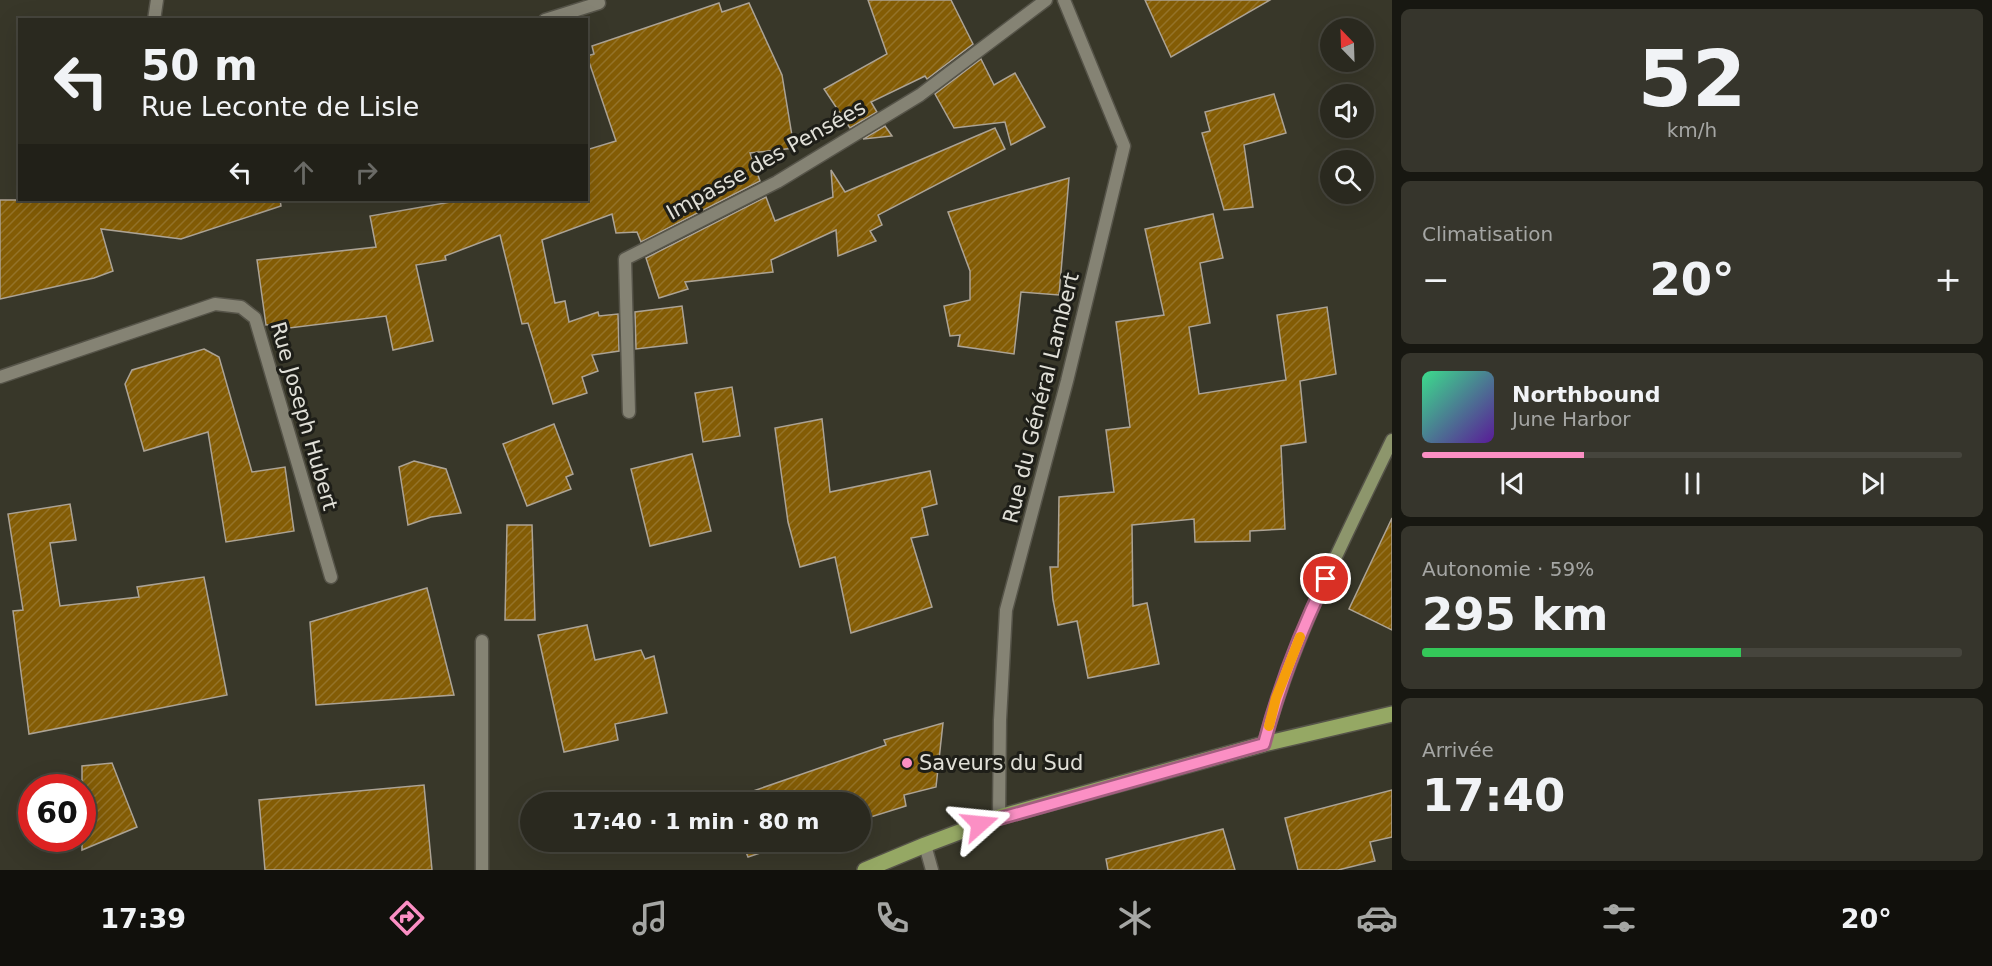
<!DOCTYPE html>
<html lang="fr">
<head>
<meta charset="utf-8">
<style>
	body { margin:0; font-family:"DejaVu Sans",sans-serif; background:#36352c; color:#f1f3f6; height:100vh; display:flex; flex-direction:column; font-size:22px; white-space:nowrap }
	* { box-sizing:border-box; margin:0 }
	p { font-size:20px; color:#a5a6a4 }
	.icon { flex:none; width:33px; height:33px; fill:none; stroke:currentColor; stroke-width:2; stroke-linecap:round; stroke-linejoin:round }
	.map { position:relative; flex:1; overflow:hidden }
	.details { display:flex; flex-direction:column; gap:9px; padding:9px; background:#171711; width:600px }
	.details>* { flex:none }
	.top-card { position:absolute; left:18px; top:18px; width:570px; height:183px; border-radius:0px; box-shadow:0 6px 24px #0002,0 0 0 2px #46453d; background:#2a291f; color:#f1f3f6; overflow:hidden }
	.needle { width:39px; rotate:337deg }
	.tools { position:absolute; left:1320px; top:18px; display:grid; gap:12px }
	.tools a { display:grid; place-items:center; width:54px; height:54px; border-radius:50%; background:#2a291f; box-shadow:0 6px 24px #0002,0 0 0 2px #46453d; font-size:30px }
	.speed { position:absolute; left:18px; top:774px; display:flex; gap:12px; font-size:30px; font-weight:700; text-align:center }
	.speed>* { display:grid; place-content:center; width:78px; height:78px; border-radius:50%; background:#2a291f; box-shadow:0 6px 24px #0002,0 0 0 2px #46453d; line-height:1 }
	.speed .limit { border:9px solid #d22; background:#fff; color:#111 }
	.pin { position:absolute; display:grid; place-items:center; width:51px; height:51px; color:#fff; margin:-26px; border:3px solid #fff; border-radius:50%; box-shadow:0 2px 6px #0007 }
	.me { position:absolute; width:66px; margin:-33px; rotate:72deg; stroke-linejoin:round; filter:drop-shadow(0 0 4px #0008) }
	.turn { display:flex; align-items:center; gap:21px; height:126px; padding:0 24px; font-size:27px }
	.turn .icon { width:78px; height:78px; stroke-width:2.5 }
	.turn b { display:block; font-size:42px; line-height:51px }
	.lanes { display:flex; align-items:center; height:57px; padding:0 24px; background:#0003; justify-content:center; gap:30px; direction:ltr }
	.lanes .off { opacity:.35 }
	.big { font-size:45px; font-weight:700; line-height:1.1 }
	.details .widget { flex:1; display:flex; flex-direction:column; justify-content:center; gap:9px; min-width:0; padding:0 21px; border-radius:9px; background:#36352c }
	.details .dial { align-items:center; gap:0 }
	.dial b { font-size:78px; line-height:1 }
	.song { display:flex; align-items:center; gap:18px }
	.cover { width:72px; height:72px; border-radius:9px; background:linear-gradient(135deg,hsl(150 70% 55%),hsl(270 70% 35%)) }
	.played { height:6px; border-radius:3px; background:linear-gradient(90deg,#fb8fc4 30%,#46453d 30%) }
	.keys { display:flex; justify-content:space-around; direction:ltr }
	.heat { display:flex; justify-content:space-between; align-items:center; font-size:33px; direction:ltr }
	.charge { height:9px; border-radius:4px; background:linear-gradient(90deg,#34c759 59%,#46453d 0) }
	.trip { position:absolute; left:520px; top:792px; width:351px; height:60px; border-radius:30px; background:#2a291f; box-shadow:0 6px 24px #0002,0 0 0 2px #46453d; font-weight:700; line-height:60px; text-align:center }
	.dock { display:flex; height:96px; justify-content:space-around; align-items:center; background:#11100c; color:#a5a6a4 }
	.dock .icon { width:42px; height:42px }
	.dock .selected { color:#fb8fc4 }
	.dock b { font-size:27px; color:#f1f3f6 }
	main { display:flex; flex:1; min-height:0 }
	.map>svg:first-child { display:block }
	.building { fill:url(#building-hatch); stroke:#aca395; stroke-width:1.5 }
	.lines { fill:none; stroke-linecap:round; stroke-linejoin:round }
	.minor-casing { stroke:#565449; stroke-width:15 }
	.tertiary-casing { stroke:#565449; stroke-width:15 }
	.secondary-casing { stroke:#565449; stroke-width:15 }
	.primary-casing { stroke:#565449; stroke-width:18 }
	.minor { stroke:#858374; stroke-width:12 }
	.tertiary { stroke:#858374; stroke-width:12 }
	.secondary { stroke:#8d966c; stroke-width:12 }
	.primary { stroke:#95a864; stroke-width:15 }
	.route-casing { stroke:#a35d7f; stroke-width:15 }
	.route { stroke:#fb8fc4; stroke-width:10 }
	.slow { stroke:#f59e0b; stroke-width:10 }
	.poi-dot { fill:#fb8fc4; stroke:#1e1e18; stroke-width:2 }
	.labels { text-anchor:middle; stroke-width:6; stroke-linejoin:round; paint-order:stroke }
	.street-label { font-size:21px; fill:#e1e0d8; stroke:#1e1e18 }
	.poi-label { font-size:21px; fill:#e1e0d8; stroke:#1e1e18; text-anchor:start }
</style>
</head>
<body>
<main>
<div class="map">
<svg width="1392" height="870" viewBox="0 0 1392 870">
	<defs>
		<pattern id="building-hatch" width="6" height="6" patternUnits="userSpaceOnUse" patternTransform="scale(1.5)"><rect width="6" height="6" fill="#835c05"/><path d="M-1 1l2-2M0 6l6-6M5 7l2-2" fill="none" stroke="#947329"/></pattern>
	</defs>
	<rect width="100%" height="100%" fill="#383729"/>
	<g class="building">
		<path d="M868,0H951L973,44L927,79L925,76L871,102L877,112L850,128L824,89L887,54Z"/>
		<path d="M1145,0H1270L1171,57Z"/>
		<path d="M719,3L722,12L749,3L782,75L794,148L750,153L760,181L641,242L637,232L616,233L612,214L542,240L555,303L565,301L569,322L598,312L599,316L618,314L619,351L592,355L598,371L582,377L587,393L553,404L528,323L522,324L500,235L445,256L446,260L416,265L433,341L393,350L386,316L281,329L276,324L266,325L257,260L376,247L370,216L462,200H586V150L616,141L587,56L594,54L592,46Z"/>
		<path d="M981,59L994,85L1015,73L1045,127L1011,145L1005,122L954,128L935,94Z"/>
		<path d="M1274,94L1286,133L1244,145L1253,207L1224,210L1202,133L1210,131L1205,112Z"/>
		<path d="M885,126L892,136L863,139Z"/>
		<path d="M995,128L1005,149L878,215L882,225L870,231L876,241L838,256L836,230L771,260L773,272L685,282L688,289L659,298L646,258L766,197L775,221L833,197L831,170L845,192Z"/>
		<path d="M1069,178L1059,295L1021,292L1014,354L958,346L960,335L950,336L944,306L970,300V271L948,212Z"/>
		<path d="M0,200H280L281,206L181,239L101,229L113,271L94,278L0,299Z"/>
		<path d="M1213,214L1223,258L1200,263L1210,323L1189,327L1199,394L1286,380L1277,315L1327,307L1336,374L1300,381L1306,442L1281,446L1285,529L1250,531V541L1195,542L1194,519L1132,525L1133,606L1147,603L1159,664L1088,678L1077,621L1058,625L1053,600L1050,567H1058L1059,497L1114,492L1106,430L1130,427L1116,322L1164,315L1145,229Z"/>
		<path d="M682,306L687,343L636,349L635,312Z"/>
		<path d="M204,349L219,357L252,472L285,467L294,531L226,542L208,432L144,451L125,384L132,370Z"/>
		<path d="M732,387L740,436L703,442L695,393Z"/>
		<path d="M822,419L830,492L930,471L937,504L922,508L928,535L911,538L932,607L851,633L835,557L800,567L788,522L775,428Z"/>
		<path d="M554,424L573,474L566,477L571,489L527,506L503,444Z"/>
		<path d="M692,454L711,531L650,546L631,469Z"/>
		<path d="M414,461L446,469L461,513L431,517L408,525L399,467Z"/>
		<path d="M70,504L76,540L50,543L60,606L139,597L137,587L204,577L227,695L29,734L13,611L23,610L8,514Z"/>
		<path d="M1392,518V630L1349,609Z"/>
		<path d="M507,525H532L535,620H505Z"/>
		<path d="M427,588L454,695L316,705L310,622Z"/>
		<path d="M587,625L595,660L641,650L645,659L654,656L667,713L615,724L618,740L564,752L538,635Z"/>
		<path d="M943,723L936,787L904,795L906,806L861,820V802H728L727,800L886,745L884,740Z"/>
		<path d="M112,763L137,827L82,850V766Z"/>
		<path d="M424,785L432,870H265L259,800Z"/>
		<path d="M1392,790V837L1370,842L1375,861L1338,870H1298L1285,818Z"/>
		<path d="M1223,829L1235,870H1108L1106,859Z"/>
		<path d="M742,842H794L748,857Z"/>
	</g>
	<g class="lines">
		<defs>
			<g id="minor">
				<path d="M154,20L157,0"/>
				<path d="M545,20L599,3L598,0"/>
				<path d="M0,377L215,304L241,307L255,318L331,577"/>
				<path d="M629,412L625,259L777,182L920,95L1046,0"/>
				<path d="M482,641V870"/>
				<path d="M999,817L1000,720L1006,610L1067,381L1124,146L1064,0"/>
			</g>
			<path id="tertiary" d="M925,845L932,870"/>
			<path id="secondary" d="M1264,744C1293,637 1344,540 1392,440"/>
			<path id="primary" d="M865,870L925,845L999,817L1264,744L1392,714"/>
		</defs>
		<use href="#minor" class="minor-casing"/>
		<use href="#tertiary" class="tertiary-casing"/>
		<use href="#secondary" class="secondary-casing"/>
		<use href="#primary" class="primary-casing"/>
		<use href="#minor" class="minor"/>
		<use href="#tertiary" class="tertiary"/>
		<use href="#secondary" class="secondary"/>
		<use href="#primary" class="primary"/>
	</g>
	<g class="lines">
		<defs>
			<path id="route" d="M980,824L1264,744C1279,687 1300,632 1326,579"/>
		</defs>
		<use href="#route" class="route-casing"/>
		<use href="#route" class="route"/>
		<path class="slow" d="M1269,726L1276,698L1300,637"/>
	</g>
	<circle class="poi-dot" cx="907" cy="763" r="6"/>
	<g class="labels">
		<g class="street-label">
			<text transform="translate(766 160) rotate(-29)" y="7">Impasse des Pensées</text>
			<text transform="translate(1041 398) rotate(-76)" y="7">Rue du Général Lambert</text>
			<text transform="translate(304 416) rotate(74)" y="7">Rue Joseph Hubert</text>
		</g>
		<g class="poi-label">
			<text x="919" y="770">Saveurs du Sud</text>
		</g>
	</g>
</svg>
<div class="tools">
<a><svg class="needle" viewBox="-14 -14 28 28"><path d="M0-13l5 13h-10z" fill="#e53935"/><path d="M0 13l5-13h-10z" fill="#a5a6a4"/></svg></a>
<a><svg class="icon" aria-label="sound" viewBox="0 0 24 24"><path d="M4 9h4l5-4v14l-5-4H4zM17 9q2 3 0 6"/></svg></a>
<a><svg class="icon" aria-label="search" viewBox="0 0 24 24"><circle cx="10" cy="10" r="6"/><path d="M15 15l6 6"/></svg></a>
</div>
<div class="speed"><div class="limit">60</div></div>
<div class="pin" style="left:1326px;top:579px;background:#d93025"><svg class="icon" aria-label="arrive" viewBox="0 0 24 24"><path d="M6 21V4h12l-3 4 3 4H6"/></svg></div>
<svg class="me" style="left:980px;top:824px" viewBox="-20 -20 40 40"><path d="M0-17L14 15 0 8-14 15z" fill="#fb8fc4" stroke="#fff" stroke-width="4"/></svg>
<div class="trip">17:40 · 1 min · 80 m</div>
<div class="top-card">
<div class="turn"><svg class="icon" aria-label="left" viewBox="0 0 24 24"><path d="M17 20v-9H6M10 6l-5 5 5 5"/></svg><div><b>50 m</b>Rue Leconte de Lisle</div></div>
<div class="lanes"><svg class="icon" aria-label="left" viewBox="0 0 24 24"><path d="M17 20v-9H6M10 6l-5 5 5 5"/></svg><svg class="icon off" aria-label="ahead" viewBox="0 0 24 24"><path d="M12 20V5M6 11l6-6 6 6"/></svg><svg class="icon off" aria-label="right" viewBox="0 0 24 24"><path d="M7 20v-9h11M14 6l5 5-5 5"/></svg></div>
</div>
</div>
<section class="details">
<div class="widget dial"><b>52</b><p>km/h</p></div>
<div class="widget"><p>Climatisation</p>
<div class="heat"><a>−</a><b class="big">20°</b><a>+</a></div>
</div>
<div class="widget">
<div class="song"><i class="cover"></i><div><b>Northbound</b><p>June Harbor</p></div></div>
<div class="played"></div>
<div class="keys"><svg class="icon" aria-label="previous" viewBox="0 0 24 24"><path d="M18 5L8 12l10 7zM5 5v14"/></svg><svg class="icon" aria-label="pause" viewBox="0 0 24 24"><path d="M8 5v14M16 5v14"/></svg><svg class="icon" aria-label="next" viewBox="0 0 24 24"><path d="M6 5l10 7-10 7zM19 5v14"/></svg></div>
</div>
<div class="widget"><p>Autonomie · 59%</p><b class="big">295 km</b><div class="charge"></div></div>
<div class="widget"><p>Arrivée</p><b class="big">17:40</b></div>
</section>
</main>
<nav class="dock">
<b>17:39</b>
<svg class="icon selected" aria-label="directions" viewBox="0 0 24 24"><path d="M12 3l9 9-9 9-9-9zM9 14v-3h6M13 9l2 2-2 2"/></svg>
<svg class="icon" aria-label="music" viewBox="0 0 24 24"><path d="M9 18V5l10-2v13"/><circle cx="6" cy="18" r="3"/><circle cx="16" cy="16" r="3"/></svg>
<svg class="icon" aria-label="phone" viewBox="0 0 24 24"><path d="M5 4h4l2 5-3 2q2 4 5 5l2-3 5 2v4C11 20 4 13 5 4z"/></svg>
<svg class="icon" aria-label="climate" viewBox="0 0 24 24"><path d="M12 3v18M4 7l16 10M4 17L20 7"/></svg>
<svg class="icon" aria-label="car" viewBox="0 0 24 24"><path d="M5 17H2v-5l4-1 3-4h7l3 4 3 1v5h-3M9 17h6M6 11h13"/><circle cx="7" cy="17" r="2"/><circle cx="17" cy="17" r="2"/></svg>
<svg class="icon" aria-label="filters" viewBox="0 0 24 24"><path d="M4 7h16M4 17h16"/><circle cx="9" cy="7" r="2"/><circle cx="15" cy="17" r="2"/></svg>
<b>20°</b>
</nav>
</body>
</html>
